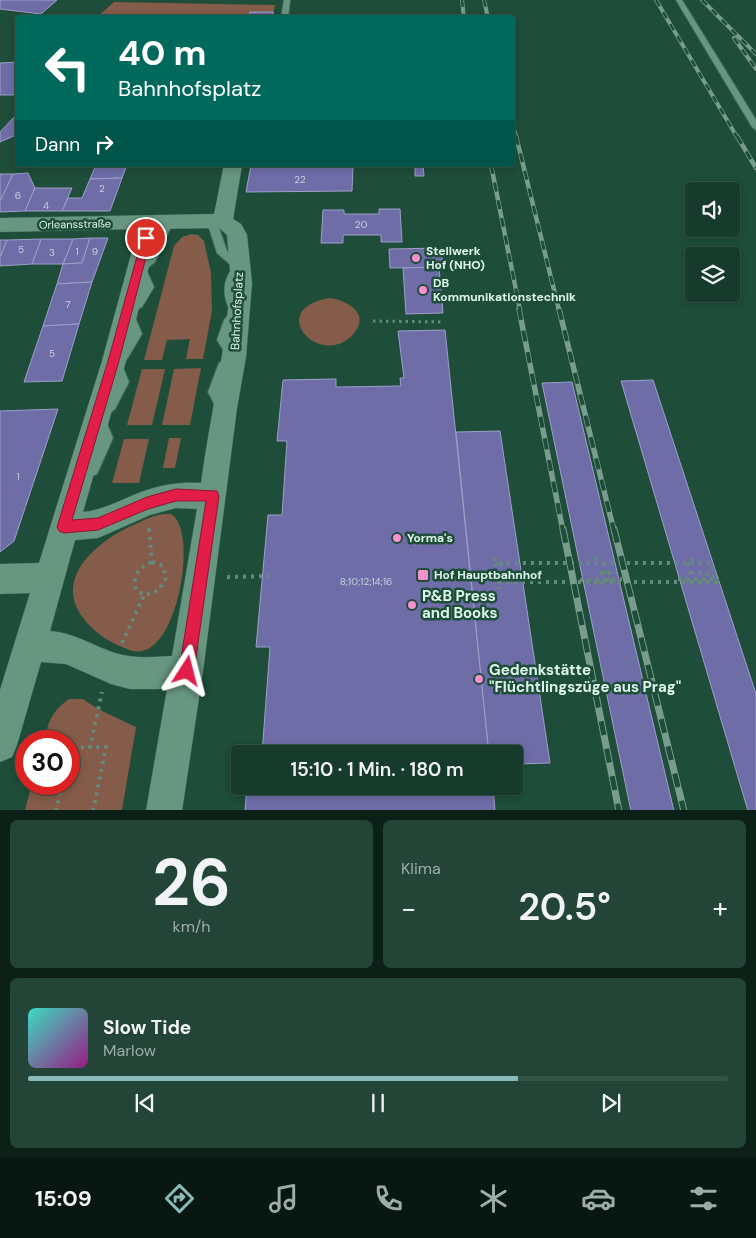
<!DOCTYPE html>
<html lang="de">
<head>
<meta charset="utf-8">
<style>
	body { margin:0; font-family:"DM Sans",sans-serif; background:#234538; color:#f1f3f6; height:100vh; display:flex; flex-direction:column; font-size:19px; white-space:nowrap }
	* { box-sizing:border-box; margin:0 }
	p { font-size:16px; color:#9eada9 }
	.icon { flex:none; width:28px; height:28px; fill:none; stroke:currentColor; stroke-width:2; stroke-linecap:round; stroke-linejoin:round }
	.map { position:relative; height:810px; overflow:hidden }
	.sheet { display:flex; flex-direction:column; gap:10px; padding:10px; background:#0c2018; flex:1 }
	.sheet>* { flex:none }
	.top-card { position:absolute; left:15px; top:15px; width:500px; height:152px; border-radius:5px; box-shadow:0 2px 8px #0003,0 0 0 1px #355448; background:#00695c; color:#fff; overflow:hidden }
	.buttons { position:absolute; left:685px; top:182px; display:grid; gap:10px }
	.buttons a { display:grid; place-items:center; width:55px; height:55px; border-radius:5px; background:#163a2c; box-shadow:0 2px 8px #0003,0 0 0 1px #355448; font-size:25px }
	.speed { position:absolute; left:15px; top:730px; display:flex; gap:10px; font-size:25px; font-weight:700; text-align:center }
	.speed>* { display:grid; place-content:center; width:65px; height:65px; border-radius:50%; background:#163a2c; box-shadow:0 2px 8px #0003,0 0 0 1px #355448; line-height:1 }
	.speed .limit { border:8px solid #d22; background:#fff; color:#111 }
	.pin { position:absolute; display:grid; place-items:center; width:42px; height:42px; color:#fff; margin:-21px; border:2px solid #fff; border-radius:50%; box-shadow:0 1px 5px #0007 }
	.me { position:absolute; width:55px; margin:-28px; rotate:9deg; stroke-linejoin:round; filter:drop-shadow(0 0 4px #0008) }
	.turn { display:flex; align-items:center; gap:18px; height:105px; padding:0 20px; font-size:22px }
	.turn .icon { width:65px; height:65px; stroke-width:2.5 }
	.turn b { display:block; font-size:35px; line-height:42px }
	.then { display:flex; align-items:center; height:48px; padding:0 20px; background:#0003; gap:10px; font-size:19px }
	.big { font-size:38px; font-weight:600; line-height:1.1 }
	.sheet .card { flex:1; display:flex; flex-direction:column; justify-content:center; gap:8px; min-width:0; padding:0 18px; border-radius:8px; background:#234538 }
	.sheet .dial { align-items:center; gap:0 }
	.dial b { font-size:65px; line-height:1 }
	.song { display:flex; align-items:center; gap:15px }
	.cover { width:60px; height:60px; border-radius:8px; background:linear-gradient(135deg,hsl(170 70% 55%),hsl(310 70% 35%)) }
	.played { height:5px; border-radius:2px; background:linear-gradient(90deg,#8bbbb9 70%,#355448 70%) }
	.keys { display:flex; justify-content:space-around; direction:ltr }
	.heat { display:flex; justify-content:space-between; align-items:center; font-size:28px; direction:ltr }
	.sheet .tiles { flex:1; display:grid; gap:10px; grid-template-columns:1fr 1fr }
	.card:last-child { grid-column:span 2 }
	.trip { position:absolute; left:231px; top:745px; width:292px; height:50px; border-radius:5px; background:#163a2c; box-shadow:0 2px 8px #0003,0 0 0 1px #355448; font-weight:600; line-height:50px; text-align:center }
	.dock { display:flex; height:80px; justify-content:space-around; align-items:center; background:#091712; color:#9eada9 }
	.dock .icon { width:35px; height:35px }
	.dock .selected { color:#8bbbb9 }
	.dock b { font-size:22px; color:#f1f3f6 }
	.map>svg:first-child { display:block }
	.green { fill:#855b49 }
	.building { fill:#6e6da8; stroke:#9e9fc9 }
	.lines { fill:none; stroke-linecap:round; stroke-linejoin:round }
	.lane-casing { stroke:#3e6959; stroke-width:2 }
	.street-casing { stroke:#3e6959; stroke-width:1 }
	.path-far1 { stroke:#648b7b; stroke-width:3; stroke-dasharray:2.5 4; stroke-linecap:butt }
	.path { stroke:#648b7b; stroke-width:4; stroke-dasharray:3 5; stroke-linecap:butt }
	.lane { fill:#689781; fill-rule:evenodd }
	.street { fill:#689781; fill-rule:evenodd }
	.rail-far3-casing { stroke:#789d8c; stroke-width:4 }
	.rail-far2-casing { stroke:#789d8c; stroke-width:4.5 }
	.rail-far1-casing { stroke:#789d8c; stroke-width:5.5 }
	.rail-casing { stroke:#789d8c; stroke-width:7 }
	.rail-far3 { stroke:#1e4d3a; stroke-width:2.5; stroke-dasharray:7; stroke-linecap:butt }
	.rail-far2 { stroke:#1e4d3a; stroke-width:3; stroke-dasharray:9; stroke-linecap:butt }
	.rail-far1 { stroke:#1e4d3a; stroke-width:4; stroke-dasharray:11; stroke-linecap:butt }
	.rail { stroke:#1e4d3a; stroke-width:5; stroke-dasharray:14; stroke-linecap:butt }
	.route { fill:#e11d48; stroke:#92132f }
	.poi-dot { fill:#f790ce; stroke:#1e4d3a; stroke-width:2 }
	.labels { text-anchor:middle; stroke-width:5; stroke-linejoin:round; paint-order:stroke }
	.number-label { font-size:10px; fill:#c1d4d9 }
	.far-street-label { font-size:11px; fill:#ddf6e9; stroke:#1e4d3a }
	.poi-label { font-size:12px; font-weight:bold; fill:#ddf6e9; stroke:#1e4d3a; text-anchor:start }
	.street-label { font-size:12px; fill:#ddf6e9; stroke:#1e4d3a }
	.near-poi-label { font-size:15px; font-weight:bold; fill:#ddf6e9; stroke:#1e4d3a; text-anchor:start }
</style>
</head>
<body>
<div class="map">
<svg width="756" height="811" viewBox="0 0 756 811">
	<rect width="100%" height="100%" fill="#1e4d3a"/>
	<g class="green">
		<path d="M114,2L275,5L273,17L96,18Z"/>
		<path d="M192,234L198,235L204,241L211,273L212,311L203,359H186L190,339L167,340L162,360H144L174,246L182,237Z"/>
		<path d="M330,298C346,300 370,313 355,332C323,373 262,309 330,298Z"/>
		<path d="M201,368L190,425H162L174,369Z"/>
		<path d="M142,369H165L152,425H127Z"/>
		<path d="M169,438H181L175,468H163Z"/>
		<path d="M124,439H149L139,483H112Z"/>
		<path d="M171,514C198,530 179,645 142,651C135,653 127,649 120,646C107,641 93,631 84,619C50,576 103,537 138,523C148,518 160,513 171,514Z"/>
		<path d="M69,699H83L98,709L136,727L122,810H25L32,784H69V741H44C49,721 51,712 69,699Z"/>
	</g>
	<g class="building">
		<path d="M0,0H57L41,14L0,9Z"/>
		<path d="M250,12H273L272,18H249Z"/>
		<path d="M18,62V89L15,95H0V63Z"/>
		<path d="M18,113V134L0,142V132Z"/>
		<path d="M96,165H127L122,178L90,179Z"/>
		<path d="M251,165H353L352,191L246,192Z"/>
		<path d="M415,165H423L424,176H415Z"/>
		<path d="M28,173L35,188L25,211L0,212V201L13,174Z"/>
		<path d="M0,174H13L0,201Z"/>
		<path d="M122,178L110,211H62L68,198H82L90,179Z"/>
		<path d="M35,188H72L62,211H25Z"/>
		<path d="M379,209H400L402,242H381V235H343V243H321L323,210H344V214H379Z"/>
		<path d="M90,238L82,263L63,264L73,239Z"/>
		<path d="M90,238H108L92,282L57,284L63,264L82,263Z"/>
		<path d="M41,239H73L63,264H32Z"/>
		<path d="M41,239L32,264L0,266V257L7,240Z"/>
		<path d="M0,240H7L0,257Z"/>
		<path d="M441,248L443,267L390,268L389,249Z"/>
		<path d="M439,267L443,313L406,314L403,268Z"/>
		<path d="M92,282L79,324L43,326L57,284Z"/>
		<path d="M79,324L62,381L24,382L43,326Z"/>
		<path d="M445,330L489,754H262L270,647H256L268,515H282L287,441H277L283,380L336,379V387L401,386L400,378H404L398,331Z"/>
		<path d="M653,380L756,694V811H748L621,381Z"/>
		<path d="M572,382L674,811H631L542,383Z"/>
		<path d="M58,409L14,541L0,552V411Z"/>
		<path d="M500,431L550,763L515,764V754H489L456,432Z"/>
		<path d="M247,786H493L495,811H245Z"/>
	</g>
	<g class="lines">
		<defs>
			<g id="lane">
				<path d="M284,0H290L288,18H281Z"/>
				<path d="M676,0H682L756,120V130L752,127Z"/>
				<path d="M168,219L173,222L155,262L146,269L154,287L142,307L133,312L142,334L127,359L121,363L129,382L115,409L104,417L113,438L97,474L92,476L87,474L85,470L101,438L91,415L93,411L107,401L117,382L108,361L110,358L119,353L130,334L121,311L134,301L143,287L135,268L146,260L163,222Z"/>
				<path d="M212,219L217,222L227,251L244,266C232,286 232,293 244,313L235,322L229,340L240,357L228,369L220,392L229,409L227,413L223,414L219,413L208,392L219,363L227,356L217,340L224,320L231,312C222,296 222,282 233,267L217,253L207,222Z"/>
			</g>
			<path id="street" d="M224,165H242L233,219L241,224L247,235L252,283L246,357L237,408L203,671L182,811H146L167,689H130L111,684L66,664L41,662L17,745L12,757L0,762V690L30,593L0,594V564L39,563L102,361L138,229L0,232V218L214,214ZM219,228L227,235C228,251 231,269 230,285C226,351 210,417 201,483C182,482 165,484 147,490C125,497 106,510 83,512L126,361L158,229ZM176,508L197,509L172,656C152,657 134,659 115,653C91,645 75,633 50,631L75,540L98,538L150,515Z"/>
		</defs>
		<use href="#lane" class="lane-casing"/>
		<use href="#street" class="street-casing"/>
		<g class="path-far1">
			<path d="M373,321L444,322"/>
			<path d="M149,528V531"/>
		</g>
		<g class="path">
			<path d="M149,529L152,562"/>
			<path d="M596,557L597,563"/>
			<path d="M495,558L496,563H711L717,582H498L499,589"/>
			<path d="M692,558L694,563"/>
			<path d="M152,562L163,566L166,578L158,591L144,595L136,590C132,576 139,567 152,562Z"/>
			<path d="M496,563L497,573H507L508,579"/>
			<path d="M501,563L504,581"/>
			<path d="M603,563L608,581"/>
			<path d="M688,563L691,574"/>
			<path d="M600,573H610L611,579"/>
			<path d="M691,573H707L709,578"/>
			<path d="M227,577L275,576"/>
			<path d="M678,579H719"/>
			<path d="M471,580L524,579"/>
			<path d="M580,580L622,579"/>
			<path d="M601,582L603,589"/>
			<path d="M700,582L702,589"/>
			<path d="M122,643L144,595"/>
			<path d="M69,753L70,748L90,747"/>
			<path d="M56,811L62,784"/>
			<path d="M93,811L106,747H90L102,692"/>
		</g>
		<use href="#lane" class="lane"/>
		<use href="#street" class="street"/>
		<defs>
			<g id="rail-far3">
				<path d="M462,0L464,18"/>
				<path d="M484,0L488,18"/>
				<path d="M656,0L737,137"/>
				<path d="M702,0L756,54"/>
				<path d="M734,38L756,69"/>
				<path d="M512,121L516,137"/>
			</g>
			<g id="rail-far2">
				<path d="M516,136L559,310"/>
				<path d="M737,136L756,168"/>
				<path d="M491,165L520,310"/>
			</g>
			<g id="rail-far1">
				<path d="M519,309L563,531"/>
				<path d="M559,309L614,531"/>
			</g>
			<g id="rail">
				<path d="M563,529L619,811"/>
				<path d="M614,529L684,811"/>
			</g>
		</defs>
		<use href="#rail-far3" class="rail-far3-casing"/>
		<use href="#rail-far2" class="rail-far2-casing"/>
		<use href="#rail-far1" class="rail-far1-casing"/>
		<use href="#rail" class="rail-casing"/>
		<use href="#rail-far3" class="rail-far3"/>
		<use href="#rail-far2" class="rail-far2"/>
		<use href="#rail-far1" class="rail-far1"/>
		<use href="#rail" class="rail"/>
	</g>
	<path class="route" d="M143,235H146L151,238L119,361L72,520L98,518L147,497L176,489L217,491L219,496L194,671L192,677L187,679L181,677L179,671L206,501H176L148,509L98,530L64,533L59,531L57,527L108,361Z"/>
	<g class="poi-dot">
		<circle cx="416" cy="258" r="5"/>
		<circle cx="423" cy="290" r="5"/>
		<circle cx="397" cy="538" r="5"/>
		<rect x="417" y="569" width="12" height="12" rx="2.5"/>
		<circle cx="412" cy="605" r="5"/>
		<circle cx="479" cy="679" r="5"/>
	</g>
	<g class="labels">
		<g class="number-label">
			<text x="300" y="183">22</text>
			<text x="102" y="192">2</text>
			<text x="18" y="199">6</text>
			<text x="46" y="209">4</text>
			<text x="361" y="228">20</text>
			<text x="21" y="253">5</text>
			<text x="77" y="255">1</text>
			<text x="95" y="255">9</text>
			<text x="52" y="256">3</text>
			<text x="68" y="308">7</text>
			<text x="52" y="357">5</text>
			<text x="18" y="480">1</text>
			<text x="366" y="585">8;10;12;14;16</text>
		</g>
		<g class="far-street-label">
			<text transform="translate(75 224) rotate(-1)" y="4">Orleansstraße</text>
		</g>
		<g class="poi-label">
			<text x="426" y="255">Stellwerk<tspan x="426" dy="14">Hof (NHO)</tspan></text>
			<text x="433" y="287">DB<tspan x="433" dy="14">Kommunikationstechnik</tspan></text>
			<text x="407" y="542">Yorma's</text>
			<text x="434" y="579">Hof Hauptbahnhof</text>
		</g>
		<g class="street-label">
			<text transform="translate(237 311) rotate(-87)" y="4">Bahnhofsplatz</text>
		</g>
		<g class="near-poi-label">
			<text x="422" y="601">P&amp;B Press<tspan x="422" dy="17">and Books</tspan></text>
			<text x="489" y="675">Gedenkstätte<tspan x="489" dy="17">"Flüchtlingszüge aus Prag"</tspan></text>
		</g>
	</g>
</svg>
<div class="buttons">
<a><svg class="icon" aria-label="sound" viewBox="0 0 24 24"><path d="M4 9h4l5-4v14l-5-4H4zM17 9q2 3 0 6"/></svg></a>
<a><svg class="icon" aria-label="layers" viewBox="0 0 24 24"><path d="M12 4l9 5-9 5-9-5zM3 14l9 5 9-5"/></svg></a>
</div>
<div class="speed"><div class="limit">30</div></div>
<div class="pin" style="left:146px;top:238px;background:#d93025"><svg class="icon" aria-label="arrive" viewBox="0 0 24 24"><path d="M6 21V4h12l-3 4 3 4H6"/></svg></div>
<svg class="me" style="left:187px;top:671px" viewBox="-20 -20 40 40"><path d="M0-17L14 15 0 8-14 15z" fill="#e11d48" stroke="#fff" stroke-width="4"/></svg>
<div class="trip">15:10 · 1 Min. · 180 m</div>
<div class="top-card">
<div class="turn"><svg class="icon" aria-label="left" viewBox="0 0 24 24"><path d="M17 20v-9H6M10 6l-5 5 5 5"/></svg><div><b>40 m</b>Bahnhofsplatz</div></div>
<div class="then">Dann<svg class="icon" aria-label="right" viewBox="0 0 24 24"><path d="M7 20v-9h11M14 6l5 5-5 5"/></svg></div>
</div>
</div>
<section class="sheet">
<div class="tiles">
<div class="card dial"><b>26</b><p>km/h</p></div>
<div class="card"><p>Klima</p>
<div class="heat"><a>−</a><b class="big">20.5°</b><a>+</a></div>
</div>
<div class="card">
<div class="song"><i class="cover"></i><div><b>Slow Tide</b><p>Marlow</p></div></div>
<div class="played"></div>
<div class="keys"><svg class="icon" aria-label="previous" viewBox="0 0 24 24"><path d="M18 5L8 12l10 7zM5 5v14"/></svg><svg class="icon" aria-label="pause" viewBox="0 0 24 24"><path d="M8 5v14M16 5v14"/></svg><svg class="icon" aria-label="next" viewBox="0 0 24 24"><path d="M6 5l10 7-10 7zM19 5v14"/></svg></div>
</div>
</div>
</section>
<nav class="dock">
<b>15:09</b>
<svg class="icon selected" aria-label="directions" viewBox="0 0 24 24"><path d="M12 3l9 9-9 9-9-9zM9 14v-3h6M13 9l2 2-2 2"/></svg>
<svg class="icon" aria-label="music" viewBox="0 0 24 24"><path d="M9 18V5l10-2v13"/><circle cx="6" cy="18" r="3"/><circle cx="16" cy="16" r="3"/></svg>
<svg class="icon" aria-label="phone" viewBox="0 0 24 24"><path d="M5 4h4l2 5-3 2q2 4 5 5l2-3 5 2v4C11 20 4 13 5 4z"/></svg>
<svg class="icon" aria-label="climate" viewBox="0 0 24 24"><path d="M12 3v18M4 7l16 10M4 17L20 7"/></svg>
<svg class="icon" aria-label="car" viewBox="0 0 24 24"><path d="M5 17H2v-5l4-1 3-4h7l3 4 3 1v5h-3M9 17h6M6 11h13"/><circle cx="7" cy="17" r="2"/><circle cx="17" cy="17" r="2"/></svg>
<svg class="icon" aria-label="filters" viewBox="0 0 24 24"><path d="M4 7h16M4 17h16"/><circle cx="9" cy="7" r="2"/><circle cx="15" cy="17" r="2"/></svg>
</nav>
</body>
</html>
